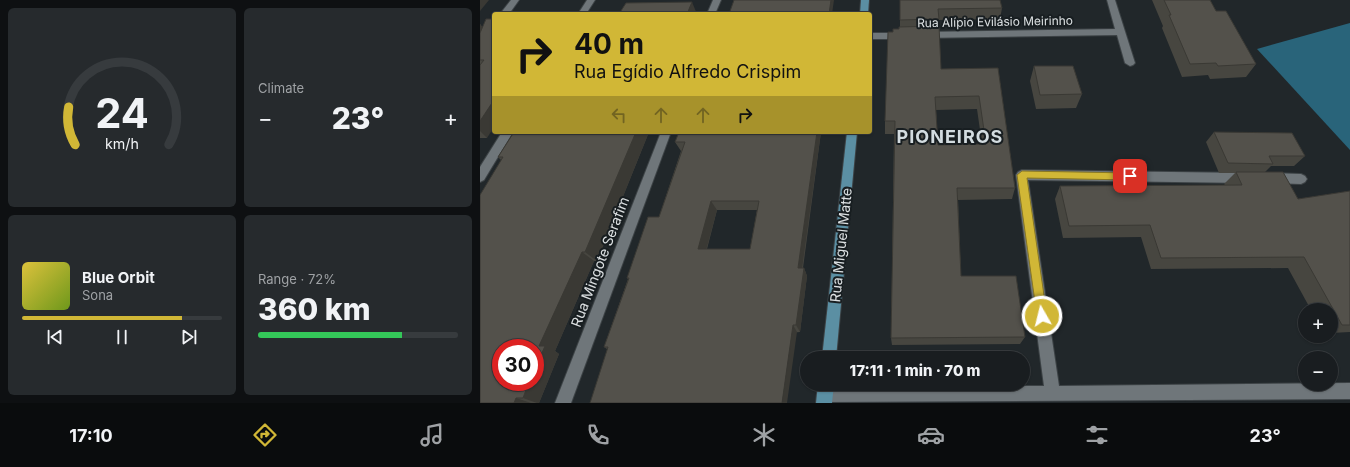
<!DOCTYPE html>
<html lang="en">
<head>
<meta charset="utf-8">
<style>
	body { margin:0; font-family:Inter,sans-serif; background:#262a2d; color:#f1f3f6; height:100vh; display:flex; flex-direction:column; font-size:15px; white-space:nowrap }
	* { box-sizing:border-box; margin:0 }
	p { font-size:13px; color:#9fa2a5 }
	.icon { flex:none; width:22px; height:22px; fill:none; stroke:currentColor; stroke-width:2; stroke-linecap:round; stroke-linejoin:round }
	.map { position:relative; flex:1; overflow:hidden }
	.side { display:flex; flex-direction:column; gap:8px; padding:8px; background:#0e1012; width:480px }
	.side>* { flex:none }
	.hud { position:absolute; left:12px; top:12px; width:380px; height:122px; border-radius:4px; box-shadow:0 1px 3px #0004,0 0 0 1px #373b3e; background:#d1b736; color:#111; overflow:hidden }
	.controls { position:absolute; left:818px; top:303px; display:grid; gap:8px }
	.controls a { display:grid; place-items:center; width:40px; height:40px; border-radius:50%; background:#191d20; box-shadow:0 1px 3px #0004,0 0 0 1px #373b3e; font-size:20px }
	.speed { position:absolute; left:12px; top:339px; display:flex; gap:8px; font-size:20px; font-weight:700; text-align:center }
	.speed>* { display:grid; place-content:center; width:52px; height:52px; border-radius:50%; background:#191d20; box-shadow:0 1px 3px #0004,0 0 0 1px #373b3e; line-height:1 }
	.speed .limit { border:6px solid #d22; background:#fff; color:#111 }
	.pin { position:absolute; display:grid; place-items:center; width:34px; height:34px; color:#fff; margin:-17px; border-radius:8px; box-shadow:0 2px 6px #0006 }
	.me { position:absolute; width:44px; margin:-22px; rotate:352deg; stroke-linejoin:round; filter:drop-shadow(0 0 3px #0008) }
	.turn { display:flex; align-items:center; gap:14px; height:84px; padding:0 16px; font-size:18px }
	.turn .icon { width:52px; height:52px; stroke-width:2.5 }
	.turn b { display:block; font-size:28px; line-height:34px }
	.lanes { display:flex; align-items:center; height:38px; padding:0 16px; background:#0003; justify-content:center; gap:20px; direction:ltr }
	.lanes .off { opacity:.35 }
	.big { font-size:30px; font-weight:800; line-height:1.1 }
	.side .widget { flex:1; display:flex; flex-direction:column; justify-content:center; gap:6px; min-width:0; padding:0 14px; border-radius:6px; background:#262a2d }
	.side .dial { align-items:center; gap:0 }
	.dial svg { height:104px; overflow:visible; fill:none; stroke:#373b3e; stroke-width:7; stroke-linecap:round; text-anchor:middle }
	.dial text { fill:#f1f3f6; stroke:none }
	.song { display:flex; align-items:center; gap:12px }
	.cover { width:48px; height:48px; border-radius:6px; background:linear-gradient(135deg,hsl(50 70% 55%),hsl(80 70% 35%)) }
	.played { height:4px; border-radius:2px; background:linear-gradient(90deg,#d1b736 80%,#373b3e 80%) }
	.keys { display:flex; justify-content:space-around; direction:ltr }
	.heat { display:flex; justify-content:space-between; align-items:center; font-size:22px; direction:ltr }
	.charge { height:6px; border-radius:3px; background:linear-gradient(90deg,#34c759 72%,#373b3e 0) }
	.side .tiles { flex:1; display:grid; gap:8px; grid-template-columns:repeat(2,1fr) }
	.trip { position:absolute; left:320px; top:351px; width:230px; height:40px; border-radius:20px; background:#191d20; box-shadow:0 1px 3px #0004,0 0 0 1px #373b3e; font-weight:800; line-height:40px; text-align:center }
	.tabs { display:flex; height:64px; justify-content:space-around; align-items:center; background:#0a0c0d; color:#9fa2a5 }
	.tabs .icon { width:28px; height:28px }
	.tabs .selected { color:#d1b736 }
	.tabs b { font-size:18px; color:#f1f3f6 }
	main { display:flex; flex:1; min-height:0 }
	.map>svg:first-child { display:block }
	.forest { fill:#29647a }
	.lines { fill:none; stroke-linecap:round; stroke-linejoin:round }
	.minor-casing { stroke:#3c4245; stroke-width:2 }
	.major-casing { stroke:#3c4245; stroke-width:2 }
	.minor { fill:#6f767a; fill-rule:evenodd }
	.major { fill:#5b8fa3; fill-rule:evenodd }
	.wall { fill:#474640; fill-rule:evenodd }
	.shaded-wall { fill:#3a3934 }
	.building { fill:#53514b; stroke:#3a3934; fill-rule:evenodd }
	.route { fill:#d1b736; stroke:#887723 }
	.labels { text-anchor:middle; stroke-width:4; stroke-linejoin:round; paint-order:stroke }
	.far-street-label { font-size:12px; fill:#dce0e2; stroke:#181e21 }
	.street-label { font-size:14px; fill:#dce0e2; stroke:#181e21 }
	.district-label { font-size:18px; font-weight:bold; letter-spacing:1px; fill:#d3dce0; stroke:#181e21 }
</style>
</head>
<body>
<main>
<section class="side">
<div class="tiles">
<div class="widget dial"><svg viewBox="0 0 100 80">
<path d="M14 69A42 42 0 1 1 86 69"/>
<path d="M14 69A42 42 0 0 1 9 40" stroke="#d1b736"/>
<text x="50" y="56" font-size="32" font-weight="700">24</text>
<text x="50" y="72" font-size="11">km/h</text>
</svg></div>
<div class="widget"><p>Climate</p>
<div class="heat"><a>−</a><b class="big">23°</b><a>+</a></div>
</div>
<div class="widget">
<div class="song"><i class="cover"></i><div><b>Blue Orbit</b><p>Sona</p></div></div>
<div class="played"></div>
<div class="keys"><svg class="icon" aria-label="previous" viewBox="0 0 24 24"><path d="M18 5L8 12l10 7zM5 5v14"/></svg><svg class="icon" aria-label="pause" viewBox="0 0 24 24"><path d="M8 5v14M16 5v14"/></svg><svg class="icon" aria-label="next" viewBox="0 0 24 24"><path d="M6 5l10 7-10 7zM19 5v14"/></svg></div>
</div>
<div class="widget"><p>Range · 72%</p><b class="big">360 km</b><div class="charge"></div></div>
</div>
</section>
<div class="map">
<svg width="870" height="403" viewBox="0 0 870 403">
	<rect width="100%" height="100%" fill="#21272a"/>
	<path class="forest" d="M870,23V150L777,49Z"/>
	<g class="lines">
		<defs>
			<g id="minor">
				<path d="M31,0H39L29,14H20Z"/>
				<path d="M107,0H115L106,14H98Z"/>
				<path d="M233,0H241L235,14H227Z"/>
				<path d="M627,0H635L655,63L653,65L650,66L645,63L637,35L443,38L438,35L443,32L635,29Z"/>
				<path d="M390,33H423L428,36L423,39H390Z"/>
				<path d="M22,132H33L4,180L0,182V167Z"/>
				<path d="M181,132H191L91,403H75Z"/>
				<path d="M542,170L767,173L771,175L773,178L771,181L767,183L548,180L579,386L870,383V399L345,402L340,399L337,394L340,389L345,386H564L536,175L538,172Z"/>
				<path d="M791,173L821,174L825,176L827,179L825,182L821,184L791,183L787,181L785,178L787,175Z"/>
			</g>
			<g id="major">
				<path d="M381,0H389L388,14H380Z"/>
				<path d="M367,132H377L356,358H342Z"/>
				<path d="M338,384H354L352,403H336Z"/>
			</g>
		</defs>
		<use href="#minor" class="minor-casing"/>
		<use href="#major" class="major-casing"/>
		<use href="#minor" class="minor"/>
		<use href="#major" class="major"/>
	</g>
	<g class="wall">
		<path d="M420,0L522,8L520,19L459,20L458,26L461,69L518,68L535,188L532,199L478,200L481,276L545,337L540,344L412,345L411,338L414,134H405V121L413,32L419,29L420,27ZM497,109L502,144L458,145L456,110Z"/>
		<path d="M672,0H730L736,11L776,64L766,77L730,79L728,75L702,77L682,28L683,26Z"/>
		<path d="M0,24L2,27L7,138H0Z"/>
		<path d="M554,66L602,94L596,108L556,109L550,81Z"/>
		<path d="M34,132H169L117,261H114L75,351L79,354L59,403H0L21,160L18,157Z"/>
		<path d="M341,132L323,268H324L327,276L320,332L127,349L124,347L148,279L147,278L179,217L201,151L195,142ZM237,210H277L270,249H227Z"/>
		<path d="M734,132L825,156L814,166H791L785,172L818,199L870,191V332L851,333V310H831L808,268L671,269L661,237L583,238L575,199L580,186L745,185L744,184L755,173H739L726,142Z"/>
	</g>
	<g class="shaded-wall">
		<path d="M0,0H9L0,11Z"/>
		<path d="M351,0H354L352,14H349Z"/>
		<path d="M212,2L217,14H207Z"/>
		<path d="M0,24L5,30L0,40Z"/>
		<path d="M14,100V127L7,138L0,131V121Z"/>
		<path d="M156,132H169L117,261L105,252Z"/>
		<path d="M337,132H341L321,276L318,268Z"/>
		<path d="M231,201L237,210L224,258L218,249Z"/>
		<path d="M102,252L114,261L75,351L79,354L59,403H57L43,398L49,382H55V369L59,346Z"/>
		<path d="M324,268L327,276L320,332L316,325Z"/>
		<path d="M313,325L317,332L307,403H302Z"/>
		<path d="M36,398L51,403H34Z"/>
	</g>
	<g class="building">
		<path d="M254,0H351L349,14H249Z"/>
		<path d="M420,0H520L522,8L458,9L459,19L420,20Z"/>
		<path d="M684,0H730L736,11H746L776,64L738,66L736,63L710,64L689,15H691Z"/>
		<path d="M212,2L207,14H139L146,3Z"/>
		<path d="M6,19H14V100L0,121V65L4,60H0V33Z"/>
		<path d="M459,26L461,69L518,68L535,188H477L481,276H536L545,337L411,338L415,121H405L408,32H413V29H419V27ZM499,96L506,144L458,145L455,97Z"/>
		<path d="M554,66H593L602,94L560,95Z"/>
		<path d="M34,132H156L105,252H102L59,346H65L55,369V348H21V382H49L43,398H36L34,403H0V195L23,157H18Z"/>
		<path d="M199,132H337L318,268H324L316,325H313L302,403H110L128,347H124L149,278H147L168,217H179L205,142H195ZM231,201H279L270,249H218Z"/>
		<path d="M734,132L812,133L825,156H789L793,164L748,163Z"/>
		<path d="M756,172H803L818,199L870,191V325H862L824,257L681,258L670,225L589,226L580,186L762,185Z"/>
	</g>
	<path class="route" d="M542,171L650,173L655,176L650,180L547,178L567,316L566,319L562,321L558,319L557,316L537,175Z"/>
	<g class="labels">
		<g class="far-street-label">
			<text transform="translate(515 22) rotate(-1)" y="4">Rua Alípio Evilásio Meirinho</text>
		</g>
		<g class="street-label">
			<text transform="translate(361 245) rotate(-84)" y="5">Rua Miguel Matte</text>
			<text transform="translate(120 262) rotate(-69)" y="5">Rua Mingote Serafim</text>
		</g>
		<g class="district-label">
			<text x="470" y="143">PIONEIROS</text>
		</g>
	</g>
</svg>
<div class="controls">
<a>+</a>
<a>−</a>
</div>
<div class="speed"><div class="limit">30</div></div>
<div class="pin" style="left:650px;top:176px;background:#d93025"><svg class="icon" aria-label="arrive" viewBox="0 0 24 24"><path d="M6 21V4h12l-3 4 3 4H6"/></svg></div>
<svg class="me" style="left:562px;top:316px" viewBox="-20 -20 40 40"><circle r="17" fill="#d1b736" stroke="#fff" stroke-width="3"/><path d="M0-11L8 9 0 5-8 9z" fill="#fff"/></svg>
<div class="trip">17:11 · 1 min · 70 m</div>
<div class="hud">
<div class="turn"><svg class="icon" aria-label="right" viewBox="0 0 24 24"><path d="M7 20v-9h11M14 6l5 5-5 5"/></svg><div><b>40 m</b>Rua Egídio Alfredo Crispim</div></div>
<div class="lanes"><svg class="icon off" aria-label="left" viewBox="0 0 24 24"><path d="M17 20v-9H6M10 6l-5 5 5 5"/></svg><svg class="icon off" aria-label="ahead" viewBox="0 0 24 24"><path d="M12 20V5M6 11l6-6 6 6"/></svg><svg class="icon off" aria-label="ahead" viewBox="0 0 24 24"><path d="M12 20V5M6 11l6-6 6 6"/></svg><svg class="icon" aria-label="right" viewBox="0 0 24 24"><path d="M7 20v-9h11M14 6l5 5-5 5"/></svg></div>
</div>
</div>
</main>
<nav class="tabs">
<b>17:10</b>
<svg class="icon selected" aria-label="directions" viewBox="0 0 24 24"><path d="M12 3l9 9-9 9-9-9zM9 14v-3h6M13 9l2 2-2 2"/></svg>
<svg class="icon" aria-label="music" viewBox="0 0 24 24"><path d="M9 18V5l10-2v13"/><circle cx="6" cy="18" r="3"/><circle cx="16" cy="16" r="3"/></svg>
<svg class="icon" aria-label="phone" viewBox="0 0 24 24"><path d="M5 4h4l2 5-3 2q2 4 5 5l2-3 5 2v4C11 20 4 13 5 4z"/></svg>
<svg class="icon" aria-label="climate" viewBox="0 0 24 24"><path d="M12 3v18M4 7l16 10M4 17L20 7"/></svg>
<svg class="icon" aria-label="car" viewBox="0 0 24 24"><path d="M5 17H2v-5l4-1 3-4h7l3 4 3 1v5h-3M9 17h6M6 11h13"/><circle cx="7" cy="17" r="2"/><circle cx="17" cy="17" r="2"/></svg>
<svg class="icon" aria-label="filters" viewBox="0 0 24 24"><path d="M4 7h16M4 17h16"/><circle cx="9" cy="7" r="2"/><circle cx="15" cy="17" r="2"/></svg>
<b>23°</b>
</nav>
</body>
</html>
